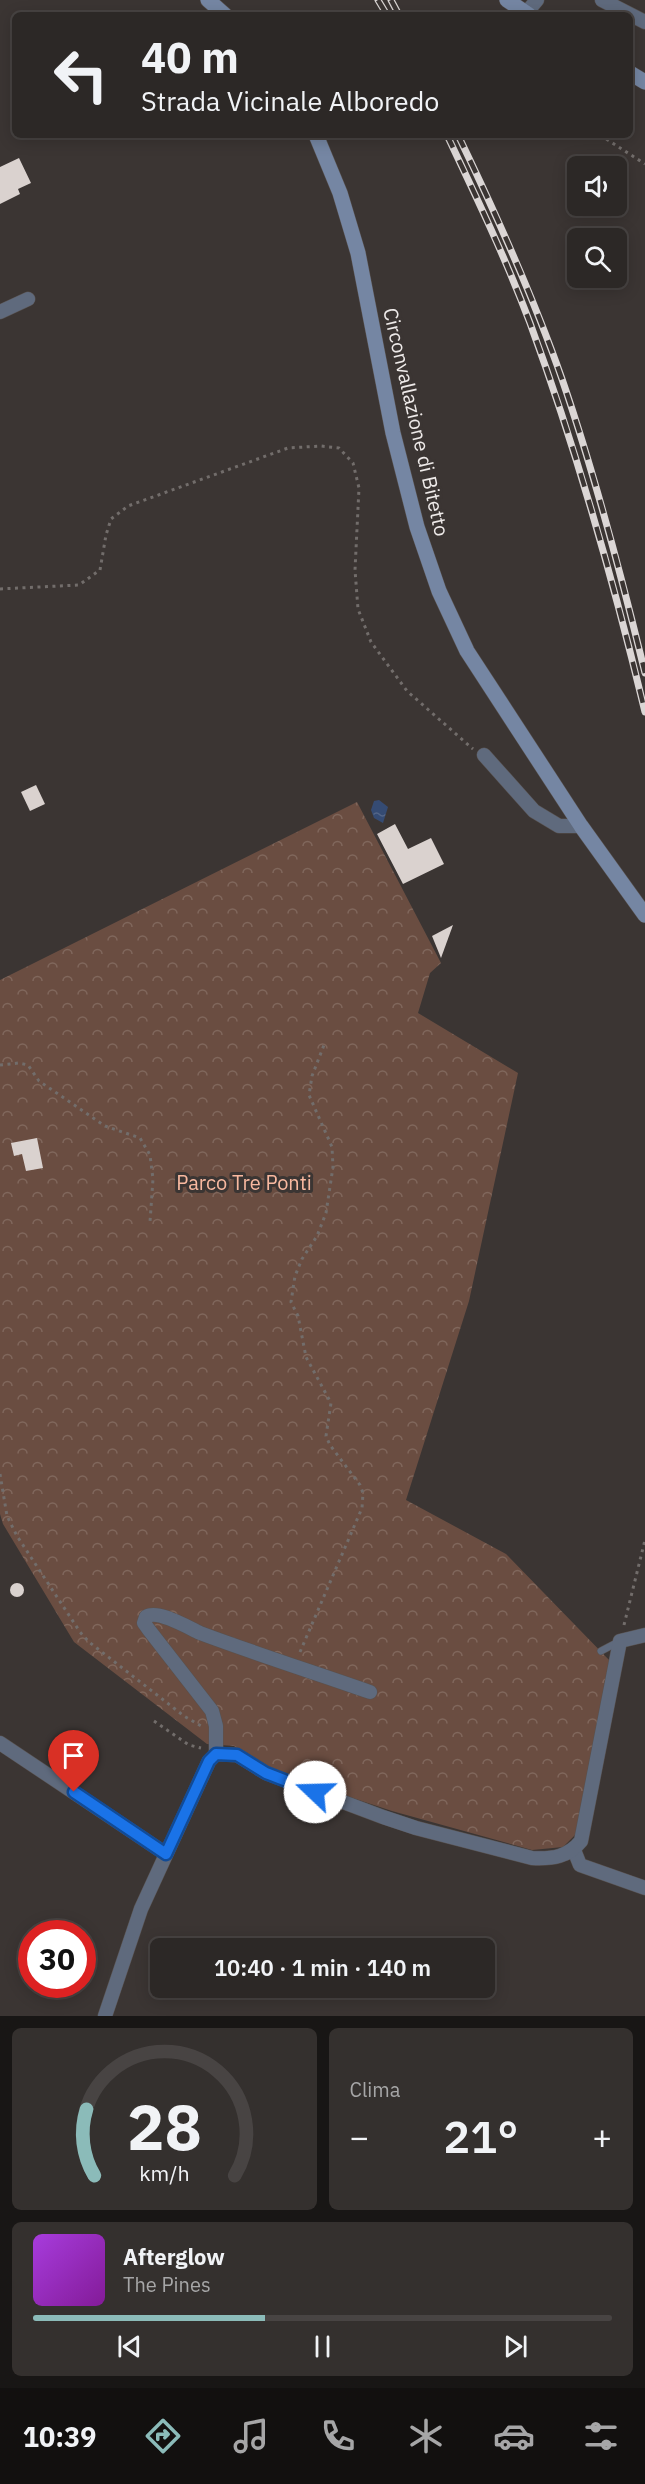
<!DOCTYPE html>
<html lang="it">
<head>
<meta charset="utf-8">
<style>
	body { margin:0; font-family:"IBM Plex Sans",sans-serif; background:#34302e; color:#f1f3f6; height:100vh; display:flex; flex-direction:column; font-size:22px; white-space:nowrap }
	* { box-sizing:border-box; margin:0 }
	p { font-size:20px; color:#a6a6a7 }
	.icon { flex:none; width:33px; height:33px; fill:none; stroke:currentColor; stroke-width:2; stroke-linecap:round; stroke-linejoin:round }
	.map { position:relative; height:2016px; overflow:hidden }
	.details { display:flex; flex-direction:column; gap:12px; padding:12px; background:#181615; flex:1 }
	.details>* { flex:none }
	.top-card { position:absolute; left:12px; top:12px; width:621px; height:126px; border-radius:9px; box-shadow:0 3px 15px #0003,0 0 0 2px #484443; background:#2c2826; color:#f1f3f6; overflow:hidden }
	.fabs { position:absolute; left:567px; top:156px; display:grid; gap:12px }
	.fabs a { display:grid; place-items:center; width:60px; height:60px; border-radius:9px; background:#2c2826; box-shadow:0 3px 15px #0003,0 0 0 2px #484443; font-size:30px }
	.speed { position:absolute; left:18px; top:1920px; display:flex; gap:12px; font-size:30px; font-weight:700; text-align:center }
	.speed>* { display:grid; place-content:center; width:78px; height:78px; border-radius:50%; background:#2c2826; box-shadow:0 3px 15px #0003,0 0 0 2px #484443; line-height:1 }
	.speed .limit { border:9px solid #d22; background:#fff; color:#111 }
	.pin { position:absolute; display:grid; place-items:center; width:51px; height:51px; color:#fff; margin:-62px -26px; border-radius:50% 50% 50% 0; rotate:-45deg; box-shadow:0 0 6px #0007 }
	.pin .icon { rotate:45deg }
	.me { position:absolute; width:66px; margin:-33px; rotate:291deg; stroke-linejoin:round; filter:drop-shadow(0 0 4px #0008) }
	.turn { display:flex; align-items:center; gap:21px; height:126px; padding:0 30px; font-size:27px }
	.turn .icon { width:78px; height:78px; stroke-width:2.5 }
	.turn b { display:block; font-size:42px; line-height:51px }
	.big { font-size:45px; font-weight:600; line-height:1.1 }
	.details .widget { flex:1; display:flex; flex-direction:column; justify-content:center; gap:9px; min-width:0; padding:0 21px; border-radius:9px; background:#34302e }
	.details .dial { align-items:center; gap:0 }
	.dial svg { height:156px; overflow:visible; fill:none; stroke:#484443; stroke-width:7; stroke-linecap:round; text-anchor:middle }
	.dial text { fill:#f1f3f6; stroke:none }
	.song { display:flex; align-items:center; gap:18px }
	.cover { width:72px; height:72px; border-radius:9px; background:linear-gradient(135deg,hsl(280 70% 55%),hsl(290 70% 35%)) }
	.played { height:6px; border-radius:3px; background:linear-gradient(90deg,#8bbbb9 40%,#484443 40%) }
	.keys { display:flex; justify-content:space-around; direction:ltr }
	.heat { display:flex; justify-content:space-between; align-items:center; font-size:33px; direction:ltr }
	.details .tiles { flex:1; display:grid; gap:12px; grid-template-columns:1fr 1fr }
	.widget:last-child { grid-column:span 2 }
	.trip { position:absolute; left:150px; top:1938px; width:345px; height:60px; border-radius:9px; background:#2c2826; box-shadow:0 3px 15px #0003,0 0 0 2px #484443; font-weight:600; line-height:60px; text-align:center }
	.menu { display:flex; height:96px; justify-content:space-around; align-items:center; background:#12100f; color:#a6a6a7 }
	.menu .icon { width:42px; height:42px }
	.menu .on { color:#8bbbb9 }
	.menu b { font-size:27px; color:#f1f3f6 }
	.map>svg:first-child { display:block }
	.park { fill:url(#park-crowns) }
	.water { fill:url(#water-ripples) }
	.building { fill:#dad2cf }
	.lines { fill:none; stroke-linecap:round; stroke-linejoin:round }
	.lane-casing { stroke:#585250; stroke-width:8 }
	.street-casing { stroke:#585250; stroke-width:15 }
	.secondary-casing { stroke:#585250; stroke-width:16 }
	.path { stroke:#726d6b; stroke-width:3; stroke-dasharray:3 4.5; stroke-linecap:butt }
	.lane { stroke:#5f6a7d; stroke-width:7 }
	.street { stroke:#5f6a7d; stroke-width:14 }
	.secondary { stroke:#7586a3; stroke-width:15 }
	.rail-casing { stroke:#dbd6d5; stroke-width:7 }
	.rail { stroke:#3b3533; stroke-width:4.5; stroke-dasharray:14; stroke-linecap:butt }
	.route-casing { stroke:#114b97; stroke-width:15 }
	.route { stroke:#1a73e8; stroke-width:10 }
	.labels { text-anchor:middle; stroke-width:6; stroke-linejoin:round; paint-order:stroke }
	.street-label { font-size:20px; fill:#eeeae9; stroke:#3b3533 }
	.park-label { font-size:20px; fill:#f9b9a0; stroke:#3b3533 }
</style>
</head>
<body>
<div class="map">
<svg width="645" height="2016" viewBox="0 0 645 2016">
	<defs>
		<pattern id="park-crowns" width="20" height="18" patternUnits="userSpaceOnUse" patternTransform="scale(1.5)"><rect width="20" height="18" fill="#6a4d41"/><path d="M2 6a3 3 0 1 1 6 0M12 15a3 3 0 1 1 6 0" fill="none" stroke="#80675c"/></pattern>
		<pattern id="water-ripples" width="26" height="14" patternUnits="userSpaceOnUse" patternTransform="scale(1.5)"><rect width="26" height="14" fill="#354b73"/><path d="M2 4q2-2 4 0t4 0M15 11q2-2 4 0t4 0" fill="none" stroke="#536587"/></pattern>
	</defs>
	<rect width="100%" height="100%" fill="#3b3533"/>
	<path class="park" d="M357,802L441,963L430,973L418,1013L518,1073L469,1301L406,1500L506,1554L610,1661L577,1833L563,1847L532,1850L392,1811L274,1772L234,1746L207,1744L74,1642L3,1524L0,1514V980Z"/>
	<path class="water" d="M379,800L388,807L383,823L374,818L371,810L374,801Z"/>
	<g class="building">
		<path d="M19,158L31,183L18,189L20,194L0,204V167Z"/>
		<path d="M36,785L45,804L30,811L21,792Z"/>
		<path d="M395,824L408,849L431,838L444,864L403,884L377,834Z"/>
		<path d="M453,925L441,958L432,936Z"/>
		<path d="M37,1138L43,1168L26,1171L22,1154L14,1156L11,1143Z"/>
		<circle cx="17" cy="1590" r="7"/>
	</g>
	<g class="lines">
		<defs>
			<path id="lane" d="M601,1651L620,1641"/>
			<g id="street">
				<path d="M602,0L645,22"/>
				<path d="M526,13L537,0"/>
				<path d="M0,312L28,299"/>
				<path d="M484,755L534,811L559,826H581"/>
				<path d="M0,1743L166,1854"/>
				<path d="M216,1754V1726L212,1711L149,1630L144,1623L146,1617C157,1609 187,1627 200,1633C256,1654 313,1672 370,1692"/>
				<path d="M574,1850L580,1865L645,1888"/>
				<path d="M105,2016L141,1909L209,1761L216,1754L237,1755L266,1773L383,1817L416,1828L532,1858C553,1859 568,1857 581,1841L620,1641L645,1635"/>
			</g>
			<g id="secondary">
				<path d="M208,0L225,15"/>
				<path d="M507,0L529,15"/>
				<path d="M630,73L645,82"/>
				<path d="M316,135L340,193L358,253L393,433L417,527L439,591L467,651L581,826L645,915"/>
			</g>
		</defs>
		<use href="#lane" class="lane-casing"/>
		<use href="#street" class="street-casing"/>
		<use href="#secondary" class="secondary-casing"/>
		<g class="path">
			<path d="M600,135L645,164"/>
			<path d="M0,589L79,585L100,570L106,535L111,519L128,506L288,448L321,446L339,448L353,463L359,488L355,570L358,609L371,642L407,691L473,749"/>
			<path d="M0,1065L19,1063L28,1065L39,1081L105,1126L140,1138L150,1155L153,1179L150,1222"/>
			<path d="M0,1474L7,1516L17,1536L80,1632L89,1642L184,1716L201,1726"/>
			<path d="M624,1625L645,1540"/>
			<path d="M300,1652L362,1508L363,1493L360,1485L330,1445L326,1436L331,1403L306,1357L298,1316L291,1302L295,1276L302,1259L317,1236L326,1213L333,1167L332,1147L309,1095L312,1076L324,1045"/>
			<path d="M154,1721L189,1745L201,1748"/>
		</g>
		<use href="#lane" class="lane"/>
		<use href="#street" class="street"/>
		<use href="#secondary" class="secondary"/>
		<defs>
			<g id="rail">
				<path d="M378,0L387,15"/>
				<path d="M391,0L399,15"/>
				<path d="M447,135C476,196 506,259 530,323C577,451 613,579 645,712"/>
				<path d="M458,135C496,214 533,296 562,379C595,475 621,574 645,673"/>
			</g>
		</defs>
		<use href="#rail" class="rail-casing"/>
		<use href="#rail" class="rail"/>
	</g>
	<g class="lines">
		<defs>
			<path id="route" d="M74,1792L166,1854L209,1761L216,1754L237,1755L266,1773L315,1792"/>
		</defs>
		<use href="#route" class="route-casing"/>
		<use href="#route" class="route"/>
	</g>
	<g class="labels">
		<g class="street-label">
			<text transform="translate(416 422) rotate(77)" y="7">Circonvallazione di Bitetto</text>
		</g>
		<g class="park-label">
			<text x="244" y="1190">Parco Tre Ponti</text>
		</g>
	</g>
</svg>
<div class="fabs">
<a><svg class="icon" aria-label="sound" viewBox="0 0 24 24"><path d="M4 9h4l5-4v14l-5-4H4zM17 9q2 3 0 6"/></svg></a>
<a><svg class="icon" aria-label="search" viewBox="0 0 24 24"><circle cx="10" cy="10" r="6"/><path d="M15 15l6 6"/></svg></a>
</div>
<div class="speed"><div class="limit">30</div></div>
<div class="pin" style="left:74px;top:1792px;background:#d93025"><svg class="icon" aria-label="arrive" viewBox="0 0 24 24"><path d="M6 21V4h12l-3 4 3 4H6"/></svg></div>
<svg class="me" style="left:315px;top:1792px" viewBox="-20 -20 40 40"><circle r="19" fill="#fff"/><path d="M0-13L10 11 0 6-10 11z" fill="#1a73e8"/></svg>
<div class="trip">10:40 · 1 min · 140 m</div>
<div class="top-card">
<div class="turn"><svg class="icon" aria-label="left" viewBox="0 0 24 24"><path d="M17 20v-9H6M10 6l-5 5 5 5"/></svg><div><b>40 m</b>Strada Vicinale Alboredo</div></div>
</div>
</div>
<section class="details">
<div class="tiles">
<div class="widget dial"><svg viewBox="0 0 100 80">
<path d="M14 69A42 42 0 1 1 86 69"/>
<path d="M14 69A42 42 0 0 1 10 35" stroke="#8bbbb9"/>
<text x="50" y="56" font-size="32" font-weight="700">28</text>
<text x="50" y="72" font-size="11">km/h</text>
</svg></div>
<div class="widget"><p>Clima</p>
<div class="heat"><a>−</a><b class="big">21°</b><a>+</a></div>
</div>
<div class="widget">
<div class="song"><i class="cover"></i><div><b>Afterglow</b><p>The Pines</p></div></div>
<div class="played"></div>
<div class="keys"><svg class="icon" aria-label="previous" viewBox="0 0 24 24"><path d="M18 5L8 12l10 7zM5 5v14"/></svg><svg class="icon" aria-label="pause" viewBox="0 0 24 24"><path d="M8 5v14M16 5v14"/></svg><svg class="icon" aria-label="next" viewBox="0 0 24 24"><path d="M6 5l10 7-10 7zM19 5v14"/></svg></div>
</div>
</div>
</section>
<nav class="menu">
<b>10:39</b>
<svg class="icon on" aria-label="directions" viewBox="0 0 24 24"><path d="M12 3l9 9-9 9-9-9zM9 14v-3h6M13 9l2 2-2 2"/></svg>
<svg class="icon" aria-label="music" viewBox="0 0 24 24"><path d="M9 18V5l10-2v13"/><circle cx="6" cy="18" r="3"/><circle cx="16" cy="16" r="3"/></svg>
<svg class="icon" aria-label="phone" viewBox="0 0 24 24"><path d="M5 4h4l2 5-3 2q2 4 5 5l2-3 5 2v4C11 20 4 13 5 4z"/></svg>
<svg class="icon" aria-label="climate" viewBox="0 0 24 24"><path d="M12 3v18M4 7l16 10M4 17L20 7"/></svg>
<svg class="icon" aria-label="car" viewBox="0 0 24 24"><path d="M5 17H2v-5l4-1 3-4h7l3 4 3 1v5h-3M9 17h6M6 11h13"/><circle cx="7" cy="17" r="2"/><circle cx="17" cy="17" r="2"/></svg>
<svg class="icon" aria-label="filters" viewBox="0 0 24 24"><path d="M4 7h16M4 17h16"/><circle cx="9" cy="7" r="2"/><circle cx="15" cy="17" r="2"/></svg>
</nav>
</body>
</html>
